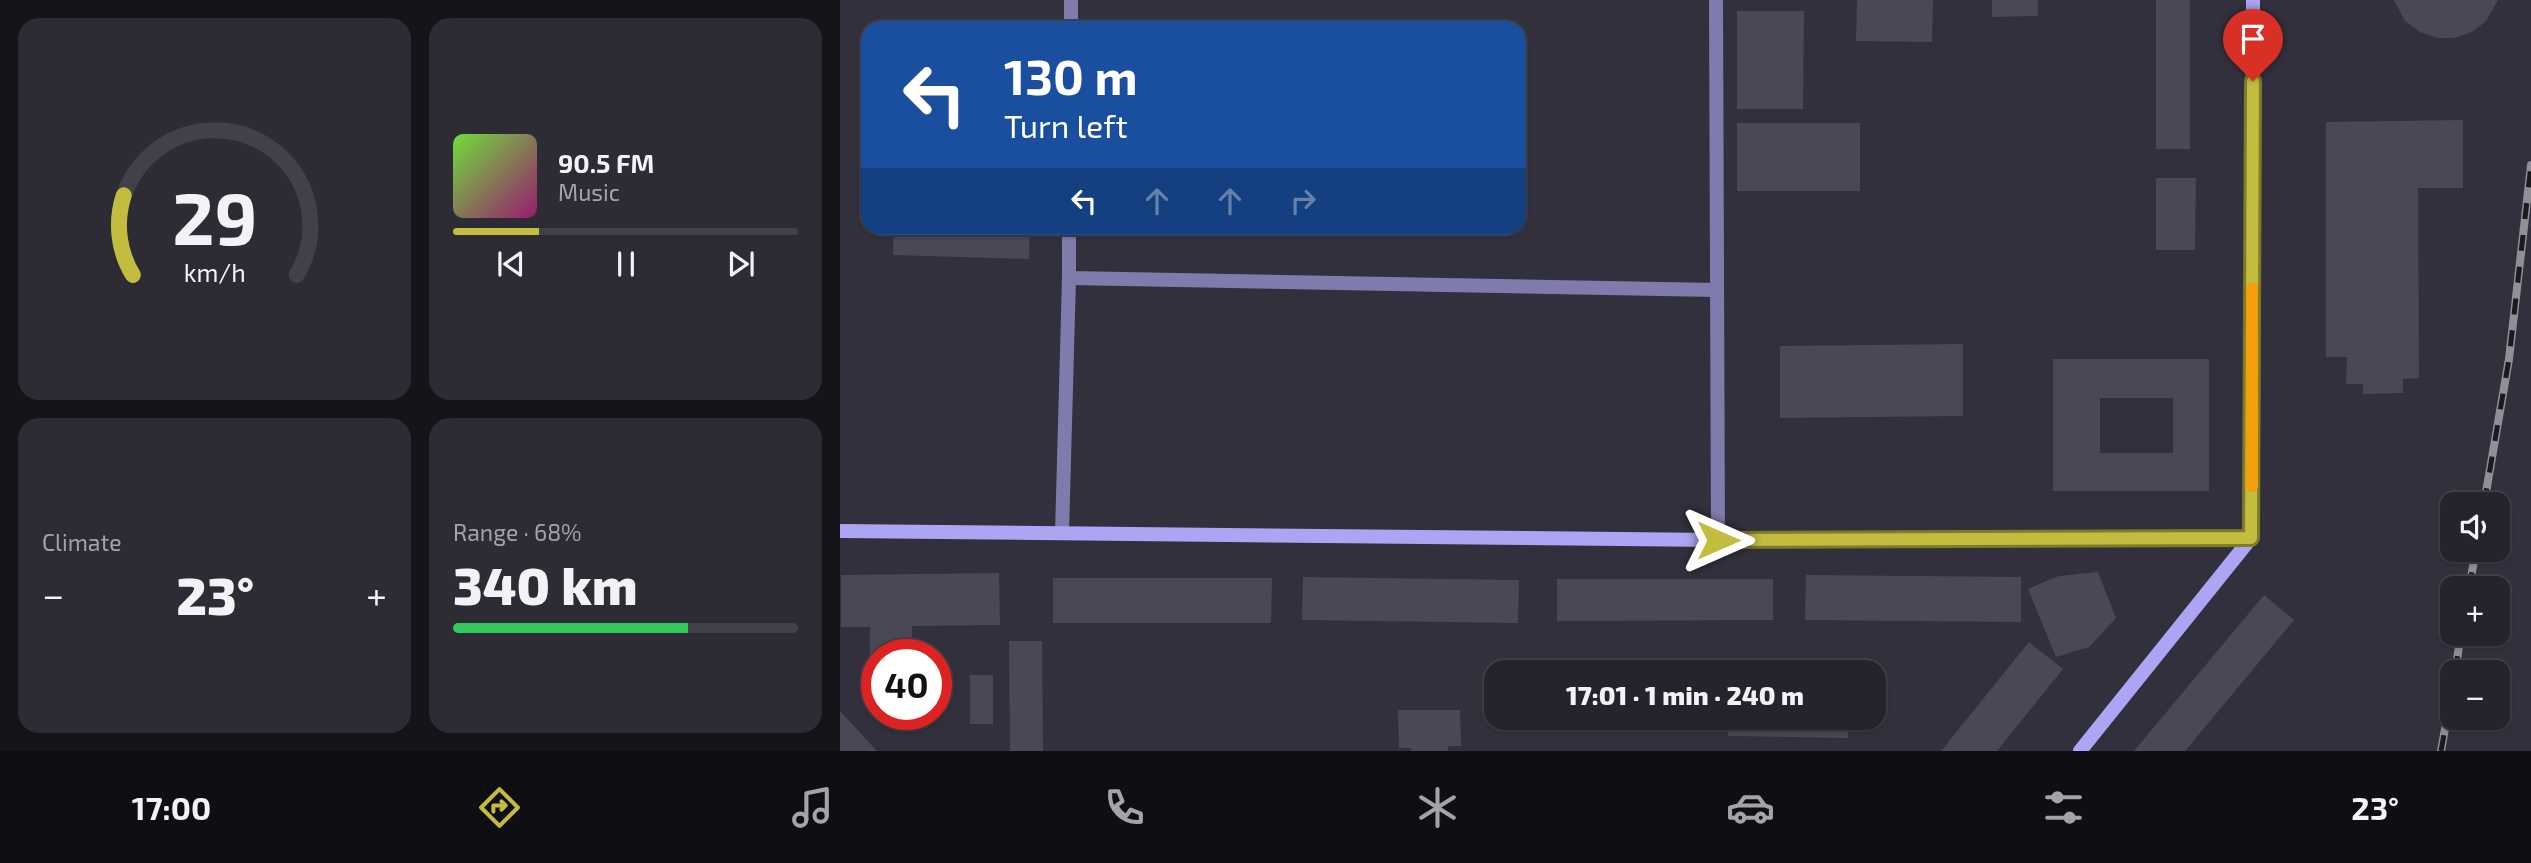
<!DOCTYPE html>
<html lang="en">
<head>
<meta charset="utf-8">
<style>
	body { margin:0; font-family:"Exo 2",sans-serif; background:#2d2c35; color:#f1f3f6; height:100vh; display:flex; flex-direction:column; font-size:26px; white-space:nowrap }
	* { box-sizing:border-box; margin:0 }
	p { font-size:23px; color:#a3a4aa }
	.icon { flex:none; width:38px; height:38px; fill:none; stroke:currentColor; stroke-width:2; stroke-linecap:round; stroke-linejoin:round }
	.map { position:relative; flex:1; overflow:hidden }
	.panel { display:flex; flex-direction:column; gap:18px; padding:18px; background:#141419; width:840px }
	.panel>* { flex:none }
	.guide { position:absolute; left:21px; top:21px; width:665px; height:214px; border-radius:21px; box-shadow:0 2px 5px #0004,0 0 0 2px #424149; background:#1a4fa0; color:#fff; overflow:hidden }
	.fabs { position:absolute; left:1600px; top:492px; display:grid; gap:14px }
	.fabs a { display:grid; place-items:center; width:70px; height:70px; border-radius:14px; background:#25242d; box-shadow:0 2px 5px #0004,0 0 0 2px #424149; font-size:35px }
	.speed { position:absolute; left:21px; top:639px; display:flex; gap:14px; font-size:35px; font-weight:700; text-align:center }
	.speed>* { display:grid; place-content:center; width:91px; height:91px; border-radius:50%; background:#25242d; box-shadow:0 2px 5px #0004,0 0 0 2px #424149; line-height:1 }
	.speed .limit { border:10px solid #d22; background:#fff; color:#111 }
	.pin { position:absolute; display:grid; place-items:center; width:60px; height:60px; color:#fff; margin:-72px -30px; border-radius:50% 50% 50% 0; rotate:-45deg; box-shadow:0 0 7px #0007 }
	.pin .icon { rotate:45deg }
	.me { position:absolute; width:77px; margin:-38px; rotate:90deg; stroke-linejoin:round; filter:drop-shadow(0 0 5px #0008) }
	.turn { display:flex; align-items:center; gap:24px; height:147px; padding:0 28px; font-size:32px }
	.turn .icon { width:91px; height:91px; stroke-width:2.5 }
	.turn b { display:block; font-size:49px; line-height:60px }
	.lanes { display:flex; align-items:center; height:66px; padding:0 28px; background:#0003; justify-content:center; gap:35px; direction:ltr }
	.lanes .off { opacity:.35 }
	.big { font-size:52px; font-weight:800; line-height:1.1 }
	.panel .widget { flex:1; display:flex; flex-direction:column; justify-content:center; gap:10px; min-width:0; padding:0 24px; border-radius:21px; background:#2d2c35 }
	.panel .dial { align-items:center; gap:0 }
	.dial svg { height:182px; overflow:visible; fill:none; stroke:#424149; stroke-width:7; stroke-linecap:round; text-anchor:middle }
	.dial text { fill:#f1f3f6; stroke:none }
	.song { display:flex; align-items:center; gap:21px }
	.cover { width:84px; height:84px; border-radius:10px; background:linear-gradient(135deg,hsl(100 70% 55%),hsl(320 70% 35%)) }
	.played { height:7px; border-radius:4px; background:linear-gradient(90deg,#c3bd3f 25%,#424149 25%) }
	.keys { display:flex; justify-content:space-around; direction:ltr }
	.heat { display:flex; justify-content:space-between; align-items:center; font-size:38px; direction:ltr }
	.charge { height:10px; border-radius:5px; background:linear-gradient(90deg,#34c759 68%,#424149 0) }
	.panel .tiles { flex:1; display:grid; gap:18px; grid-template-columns:repeat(2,1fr) }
	.trip { position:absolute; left:644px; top:660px; width:402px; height:70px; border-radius:21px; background:#25242d; box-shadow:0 2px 5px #0004,0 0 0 2px #424149; font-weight:800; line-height:70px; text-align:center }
	.tabs { display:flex; height:112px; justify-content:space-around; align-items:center; background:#0f0e12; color:#a3a4aa }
	.tabs .icon { width:49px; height:49px }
	.tabs .on { color:#c3bd3f }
	.tabs b { font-size:32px; color:#f1f3f6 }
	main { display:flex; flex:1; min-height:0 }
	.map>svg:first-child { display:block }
	.building { fill:#494956; fill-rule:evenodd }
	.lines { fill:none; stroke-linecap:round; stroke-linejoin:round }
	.street { stroke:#7f7cad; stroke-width:14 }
	.secondary { stroke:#aba5f3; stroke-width:14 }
	.rail-casing { stroke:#908f99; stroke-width:8 }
	.rail { stroke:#19191e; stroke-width:5; stroke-dasharray:16; stroke-linecap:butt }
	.route-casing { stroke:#7f7b29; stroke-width:18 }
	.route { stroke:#c3bd3f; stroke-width:12 }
	.slow { stroke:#f59e0b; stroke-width:12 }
</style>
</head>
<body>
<main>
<section class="panel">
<div class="tiles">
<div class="widget dial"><svg viewBox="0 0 100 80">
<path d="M14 69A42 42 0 1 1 86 69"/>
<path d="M14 69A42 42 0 0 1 10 34" stroke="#c3bd3f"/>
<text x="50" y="56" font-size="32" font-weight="700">29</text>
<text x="50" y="72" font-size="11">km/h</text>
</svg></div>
<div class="widget">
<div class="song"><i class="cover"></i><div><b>90.5 FM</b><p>Music</p></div></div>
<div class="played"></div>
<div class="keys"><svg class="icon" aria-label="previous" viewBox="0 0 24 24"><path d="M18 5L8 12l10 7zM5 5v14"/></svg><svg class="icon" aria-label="pause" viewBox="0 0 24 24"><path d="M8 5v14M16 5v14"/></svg><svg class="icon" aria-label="next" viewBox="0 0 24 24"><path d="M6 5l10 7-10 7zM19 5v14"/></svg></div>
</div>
<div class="widget"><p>Climate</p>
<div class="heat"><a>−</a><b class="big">23°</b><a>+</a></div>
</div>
<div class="widget"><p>Range · 68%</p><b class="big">340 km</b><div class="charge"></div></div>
</div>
</section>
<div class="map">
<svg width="1691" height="751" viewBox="0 0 1691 751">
	<rect width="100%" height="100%" fill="#31303c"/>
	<g class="building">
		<path d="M1017,0H1093L1092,42L1016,41Z"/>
		<path d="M1152,0H1198V16L1152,17Z"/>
		<rect x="1316" y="0" width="34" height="149"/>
		<path d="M1554,0H1658L1646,21L1632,32L1615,38H1597L1580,32L1565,21Z"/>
		<path d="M897,11H964L963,109H897Z"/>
		<path d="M1623,120V188H1578L1579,378L1563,379V393L1523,394V384H1506L1507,357H1486V122Z"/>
		<rect x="897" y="123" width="123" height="68"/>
		<path d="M1316,178H1356L1355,250H1316Z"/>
		<path d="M54,228H190L189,259L53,255Z"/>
		<path d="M1123,344V416L940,418V346Z"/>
		<path d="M1213,359H1369V491H1213ZM1260,398H1333V453H1260Z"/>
		<path d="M1258,572L1276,618L1249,647L1216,657L1188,589L1219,576Z"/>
		<path d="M159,573L160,625L72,626V654H37V662H30V627H1V575Z"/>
		<path d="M966,575L1181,577V622L965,620Z"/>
		<path d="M463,577L679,580L678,623L462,620Z"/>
		<path d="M213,578H432L431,623H213Z"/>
		<path d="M717,579H933V620L717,621Z"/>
		<path d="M1424,595L1454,620L1345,751H1294Z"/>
		<path d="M169,641H202L203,751H170Z"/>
		<path d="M1189,642L1223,669L1157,751H1101Z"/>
		<rect x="130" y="675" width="23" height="49"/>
		<path d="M558,710H620L621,746H608V751H571V748H559Z"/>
		<path d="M0,711L37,751H0Z"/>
		<path d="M888,718H1008V738L888,736Z"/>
	</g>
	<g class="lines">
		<g class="street">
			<path d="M876,0L878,540"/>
			<path d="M231,28V0"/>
			<path d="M229,228V278L877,290"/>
			<path d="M222,533L229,278"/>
		</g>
		<g class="secondary">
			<path d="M0,531L878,540L1411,538"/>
			<path d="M1240,751L1411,538L1413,0"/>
		</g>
		<defs>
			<g id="rail">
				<path d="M1644,504L1669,359L1691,165"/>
				<path d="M1629,588L1636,550"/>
				<path d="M1615,672L1621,634"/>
				<path d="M1601,751L1612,690"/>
			</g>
		</defs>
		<use href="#rail" class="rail-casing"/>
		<use href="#rail" class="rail"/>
	</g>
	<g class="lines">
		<defs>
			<path id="route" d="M878,540L1411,538L1413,81"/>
		</defs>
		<use href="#route" class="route-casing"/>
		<use href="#route" class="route"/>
		<path class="slow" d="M1412,486V288"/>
	</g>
</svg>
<div class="fabs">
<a><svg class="icon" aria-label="sound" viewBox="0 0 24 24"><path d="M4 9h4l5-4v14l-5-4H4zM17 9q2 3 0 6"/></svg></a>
<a>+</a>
<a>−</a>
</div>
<div class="speed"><div class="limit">40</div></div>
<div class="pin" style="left:1413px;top:81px;background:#d93025"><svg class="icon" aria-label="arrive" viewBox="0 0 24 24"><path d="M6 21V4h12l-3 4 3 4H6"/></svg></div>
<svg class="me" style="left:878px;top:540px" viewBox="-20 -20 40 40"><path d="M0-17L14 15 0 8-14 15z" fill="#c3bd3f" stroke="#fff" stroke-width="4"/></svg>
<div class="trip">17:01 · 1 min · 240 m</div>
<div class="guide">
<div class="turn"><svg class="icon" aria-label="left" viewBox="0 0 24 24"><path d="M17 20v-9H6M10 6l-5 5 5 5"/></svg><div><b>130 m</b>Turn left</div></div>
<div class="lanes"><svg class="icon" aria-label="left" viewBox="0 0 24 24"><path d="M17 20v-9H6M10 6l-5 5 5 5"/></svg><svg class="icon off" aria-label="ahead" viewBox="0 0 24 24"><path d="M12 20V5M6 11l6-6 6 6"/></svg><svg class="icon off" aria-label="ahead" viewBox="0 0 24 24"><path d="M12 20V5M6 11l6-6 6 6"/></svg><svg class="icon off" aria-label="right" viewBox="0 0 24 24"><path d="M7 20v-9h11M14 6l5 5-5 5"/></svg></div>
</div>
</div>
</main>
<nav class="tabs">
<b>17:00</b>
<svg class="icon on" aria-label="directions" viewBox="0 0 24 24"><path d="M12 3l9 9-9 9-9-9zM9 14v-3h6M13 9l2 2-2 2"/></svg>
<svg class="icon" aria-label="music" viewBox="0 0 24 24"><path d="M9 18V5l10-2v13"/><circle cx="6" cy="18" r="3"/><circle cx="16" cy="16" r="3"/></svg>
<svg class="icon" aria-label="phone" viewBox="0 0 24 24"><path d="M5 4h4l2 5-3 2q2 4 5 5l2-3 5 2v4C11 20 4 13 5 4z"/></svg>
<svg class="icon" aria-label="climate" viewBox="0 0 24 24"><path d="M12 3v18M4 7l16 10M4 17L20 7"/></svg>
<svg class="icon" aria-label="car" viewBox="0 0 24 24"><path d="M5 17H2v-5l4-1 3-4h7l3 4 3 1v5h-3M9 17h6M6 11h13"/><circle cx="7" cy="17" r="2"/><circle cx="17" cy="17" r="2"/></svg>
<svg class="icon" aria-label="filters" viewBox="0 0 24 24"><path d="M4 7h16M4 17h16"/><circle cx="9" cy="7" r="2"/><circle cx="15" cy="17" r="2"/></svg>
<b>23°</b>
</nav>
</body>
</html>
